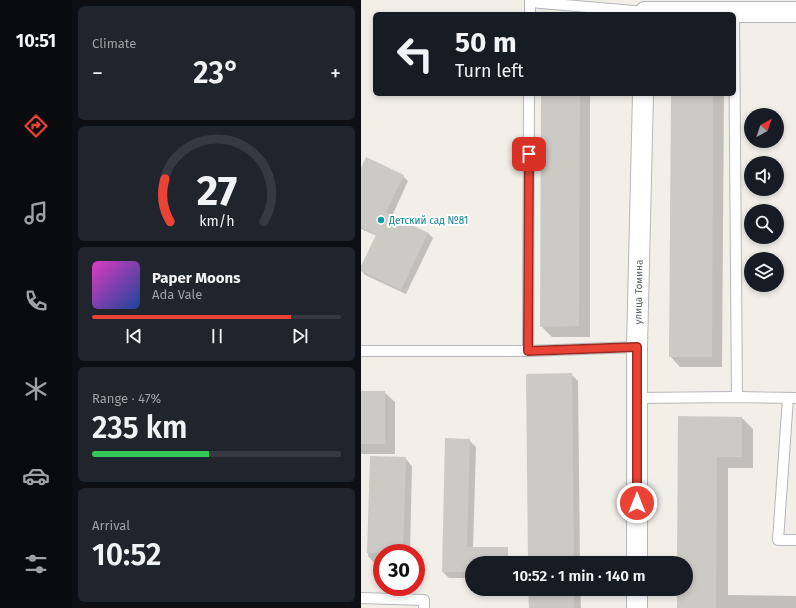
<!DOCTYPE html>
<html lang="en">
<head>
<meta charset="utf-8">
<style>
	body { margin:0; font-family:"Fira Sans",sans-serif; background:#20242c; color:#f1f3f6; height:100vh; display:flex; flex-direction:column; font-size:15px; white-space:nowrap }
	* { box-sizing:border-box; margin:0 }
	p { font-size:13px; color:#9ea1a6 }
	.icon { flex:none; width:22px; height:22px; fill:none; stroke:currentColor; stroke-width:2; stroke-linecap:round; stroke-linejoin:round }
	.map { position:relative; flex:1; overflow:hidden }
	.panel { display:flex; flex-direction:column; gap:6px; padding:6px; background:#0d0f14; width:289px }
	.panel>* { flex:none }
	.top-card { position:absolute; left:12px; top:12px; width:363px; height:84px; border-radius:6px; box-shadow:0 2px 6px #0003; background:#171b24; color:#f1f3f6; overflow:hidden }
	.needle { width:26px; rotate:40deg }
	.fabs { position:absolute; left:383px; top:108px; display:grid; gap:8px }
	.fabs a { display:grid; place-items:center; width:40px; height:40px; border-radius:50%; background:#171b24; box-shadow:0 2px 6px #0003; font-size:20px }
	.speed { position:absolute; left:12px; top:544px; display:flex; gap:8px; font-size:20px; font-weight:700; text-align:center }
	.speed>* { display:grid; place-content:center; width:52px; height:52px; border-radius:50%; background:#171b24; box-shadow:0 2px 6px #0003; line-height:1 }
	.speed .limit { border:6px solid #d22; background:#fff; color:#111 }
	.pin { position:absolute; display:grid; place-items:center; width:34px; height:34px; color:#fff; margin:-17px; border-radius:8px; box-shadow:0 2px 6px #0006 }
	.me { position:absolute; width:44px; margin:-22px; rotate:0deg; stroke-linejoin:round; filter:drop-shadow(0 0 3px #0008) }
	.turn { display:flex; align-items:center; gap:14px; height:84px; padding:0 16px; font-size:18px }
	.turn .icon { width:52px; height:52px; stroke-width:2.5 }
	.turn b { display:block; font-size:28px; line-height:34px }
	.big { font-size:30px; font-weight:600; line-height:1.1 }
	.panel .widget { flex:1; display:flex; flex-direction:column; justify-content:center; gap:6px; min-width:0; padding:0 14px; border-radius:6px; background:#20242c }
	.panel .dial { align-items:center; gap:0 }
	.dial svg { height:104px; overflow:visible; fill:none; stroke:#363941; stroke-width:7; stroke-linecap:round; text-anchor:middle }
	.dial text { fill:#f1f3f6; stroke:none }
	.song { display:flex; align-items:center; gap:12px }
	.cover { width:48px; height:48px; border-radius:6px; background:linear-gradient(135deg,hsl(310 70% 55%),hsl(220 70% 35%)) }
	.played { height:4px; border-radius:2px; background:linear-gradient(90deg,#ea4335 80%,#363941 80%) }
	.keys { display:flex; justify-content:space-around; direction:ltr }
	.heat { display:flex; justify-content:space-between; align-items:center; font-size:22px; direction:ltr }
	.charge { height:6px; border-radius:3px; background:linear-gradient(90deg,#34c759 47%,#363941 0) }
	.trip { position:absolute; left:104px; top:556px; width:228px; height:40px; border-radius:20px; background:#171b24; box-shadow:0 2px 6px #0003; font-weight:600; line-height:40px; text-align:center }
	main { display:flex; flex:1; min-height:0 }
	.menu { display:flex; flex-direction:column; width:72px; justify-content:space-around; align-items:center; background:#090b0e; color:#9ea1a6 }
	.menu .icon { width:28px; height:28px }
	.menu .active { color:#ea4335 }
	.menu b { font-size:18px; color:#f1f3f6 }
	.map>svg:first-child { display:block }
	.shadow { fill:#0003 }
	.building { fill:#cccac5 }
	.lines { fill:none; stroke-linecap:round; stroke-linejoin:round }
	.service-casing { stroke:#b5b8bc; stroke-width:12 }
	.minor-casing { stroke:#b5b8bc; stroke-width:22 }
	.service { stroke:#fff; stroke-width:10 }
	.minor { stroke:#fff; stroke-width:20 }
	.route-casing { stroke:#982c22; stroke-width:10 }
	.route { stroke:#ea4335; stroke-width:7 }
	.culture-dot { fill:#0f9aa8; stroke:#fff; stroke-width:1.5 }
	.labels { text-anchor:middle; stroke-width:4; stroke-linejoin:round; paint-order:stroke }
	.culture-label { font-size:10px; fill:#0d838f; stroke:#fff; text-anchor:start }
	.street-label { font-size:10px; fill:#5f6368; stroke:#fff }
</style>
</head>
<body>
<main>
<nav class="menu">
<b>10:51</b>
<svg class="icon active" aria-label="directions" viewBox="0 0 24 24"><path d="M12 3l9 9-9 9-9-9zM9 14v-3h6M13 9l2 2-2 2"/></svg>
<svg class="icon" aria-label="music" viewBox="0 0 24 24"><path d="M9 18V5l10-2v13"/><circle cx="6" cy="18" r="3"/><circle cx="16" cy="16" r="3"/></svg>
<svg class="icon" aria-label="phone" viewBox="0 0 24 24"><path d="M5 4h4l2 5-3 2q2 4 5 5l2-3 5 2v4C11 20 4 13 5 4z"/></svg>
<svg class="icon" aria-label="climate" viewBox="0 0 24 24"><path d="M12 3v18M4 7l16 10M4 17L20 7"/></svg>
<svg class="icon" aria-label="car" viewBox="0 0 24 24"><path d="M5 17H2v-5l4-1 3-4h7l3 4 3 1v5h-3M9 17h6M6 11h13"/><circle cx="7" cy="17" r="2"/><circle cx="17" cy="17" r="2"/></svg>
<svg class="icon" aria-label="filters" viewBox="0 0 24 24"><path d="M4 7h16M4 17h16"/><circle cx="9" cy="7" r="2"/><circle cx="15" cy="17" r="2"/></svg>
</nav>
<section class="panel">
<div class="widget"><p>Climate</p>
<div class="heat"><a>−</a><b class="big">23°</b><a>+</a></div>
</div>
<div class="widget dial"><svg viewBox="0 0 100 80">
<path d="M14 69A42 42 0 1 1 86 69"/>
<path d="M14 69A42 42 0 0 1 10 36" stroke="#ea4335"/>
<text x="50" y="56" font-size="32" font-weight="700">27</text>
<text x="50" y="72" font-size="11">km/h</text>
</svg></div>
<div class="widget">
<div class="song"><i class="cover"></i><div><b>Paper Moons</b><p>Ada Vale</p></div></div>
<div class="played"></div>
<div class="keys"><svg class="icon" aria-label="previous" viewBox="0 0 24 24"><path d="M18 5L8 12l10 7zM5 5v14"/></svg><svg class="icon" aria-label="pause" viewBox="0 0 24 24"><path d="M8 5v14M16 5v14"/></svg><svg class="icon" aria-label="next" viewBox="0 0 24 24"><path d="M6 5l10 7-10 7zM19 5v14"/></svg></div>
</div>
<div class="widget"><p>Range · 47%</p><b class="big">235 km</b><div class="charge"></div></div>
<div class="widget"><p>Arrival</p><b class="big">10:52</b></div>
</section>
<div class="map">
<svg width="435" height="608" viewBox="0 0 435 608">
	<rect width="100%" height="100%" fill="#f1efe8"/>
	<g class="shadow">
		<path d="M181,94H229V337H191L180,326Z"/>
		<path d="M311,94H363L361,367H319L309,356Z"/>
		<path d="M6,158L42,176L47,181L31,216L67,233L72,238L45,294L4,275L0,270V268L16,236L0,229V170Z"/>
		<path d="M210,374L217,381L219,563H168Z"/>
		<path d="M0,392H23L34,402V454H0Z"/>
		<path d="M318,417L381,418L392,429V468H367V595L435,596V608H317V589H325V563H317Z"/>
		<path d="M108,440L115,447L112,548L136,563H111V578H88L82,572Z"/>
		<path d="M10,457L44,458L51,466L49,553H21V574V564H14L7,556Z"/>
		<path d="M169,589H219L220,608H169Z"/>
	</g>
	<g class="building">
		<path d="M180,94H219L218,326L179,327Z"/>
		<path d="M310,94H352L351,357H308Z"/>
		<path d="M5,157L43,175L25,212L67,233L40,290L0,271V266L15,235L0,227V168Z"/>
		<path d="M211,373L213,563H167L165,374Z"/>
		<rect x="0" y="391" width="24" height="53"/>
		<path d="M317,416L381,417V457H356L355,608H316V589H325V563H316Z"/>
		<path d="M84,438L109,439L106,547H147V563H111V572H81Z"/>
		<path d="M9,456L45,457L42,553H6Z"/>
		<path d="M167,589H213V608H168Z"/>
	</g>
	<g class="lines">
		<defs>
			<g id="service">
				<path d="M169,0V2L284,12"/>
				<path d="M169,14V2"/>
				<path d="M373,16L376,397"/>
				<path d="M168,94L167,351L276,347"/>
				<path d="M0,351H167"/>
				<path d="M276,398L376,397L435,398"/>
				<path d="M427,398L417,540H435"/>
				<path d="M0,598L63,600V608"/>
			</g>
			<g id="minor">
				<path d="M284,14V12H435"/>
				<path d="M276,563V347L282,94"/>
				<path d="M276,589V608"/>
			</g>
		</defs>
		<use href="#service" class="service-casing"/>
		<use href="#minor" class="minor-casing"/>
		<use href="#service" class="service"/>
		<use href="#minor" class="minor"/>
	</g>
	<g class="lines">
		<defs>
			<path id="route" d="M168,154L167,351L276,347V503"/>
		</defs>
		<use href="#route" class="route-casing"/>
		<use href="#route" class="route"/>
	</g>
	<circle class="culture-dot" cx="20" cy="220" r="4"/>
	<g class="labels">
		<g class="culture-label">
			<text x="28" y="224">Детский сад №81</text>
		</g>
		<g class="street-label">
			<text transform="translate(277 292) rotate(-89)" y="4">улица Томина</text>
		</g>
	</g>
</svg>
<div class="fabs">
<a><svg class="needle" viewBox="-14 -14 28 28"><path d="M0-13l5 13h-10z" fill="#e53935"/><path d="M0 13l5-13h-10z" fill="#9ea1a6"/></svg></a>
<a><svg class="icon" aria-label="sound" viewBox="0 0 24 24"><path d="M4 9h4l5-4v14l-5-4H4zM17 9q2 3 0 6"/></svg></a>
<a><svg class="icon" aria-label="search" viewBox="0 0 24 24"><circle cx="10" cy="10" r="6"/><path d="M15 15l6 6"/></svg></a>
<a><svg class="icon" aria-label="layers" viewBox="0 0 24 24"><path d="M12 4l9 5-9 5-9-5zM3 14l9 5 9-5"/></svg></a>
</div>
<div class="speed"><div class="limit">30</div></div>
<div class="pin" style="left:168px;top:154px;background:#d93025"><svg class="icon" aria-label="arrive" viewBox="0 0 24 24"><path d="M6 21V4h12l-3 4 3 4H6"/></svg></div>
<svg class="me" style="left:276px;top:503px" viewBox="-20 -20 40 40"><circle r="17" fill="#ea4335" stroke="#fff" stroke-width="3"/><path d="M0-11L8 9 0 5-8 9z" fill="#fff"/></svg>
<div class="trip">10:52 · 1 min · 140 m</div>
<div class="top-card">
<div class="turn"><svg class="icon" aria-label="left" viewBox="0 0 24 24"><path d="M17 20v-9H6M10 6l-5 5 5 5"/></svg><div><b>50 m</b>Turn left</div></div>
</div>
</div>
</main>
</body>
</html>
